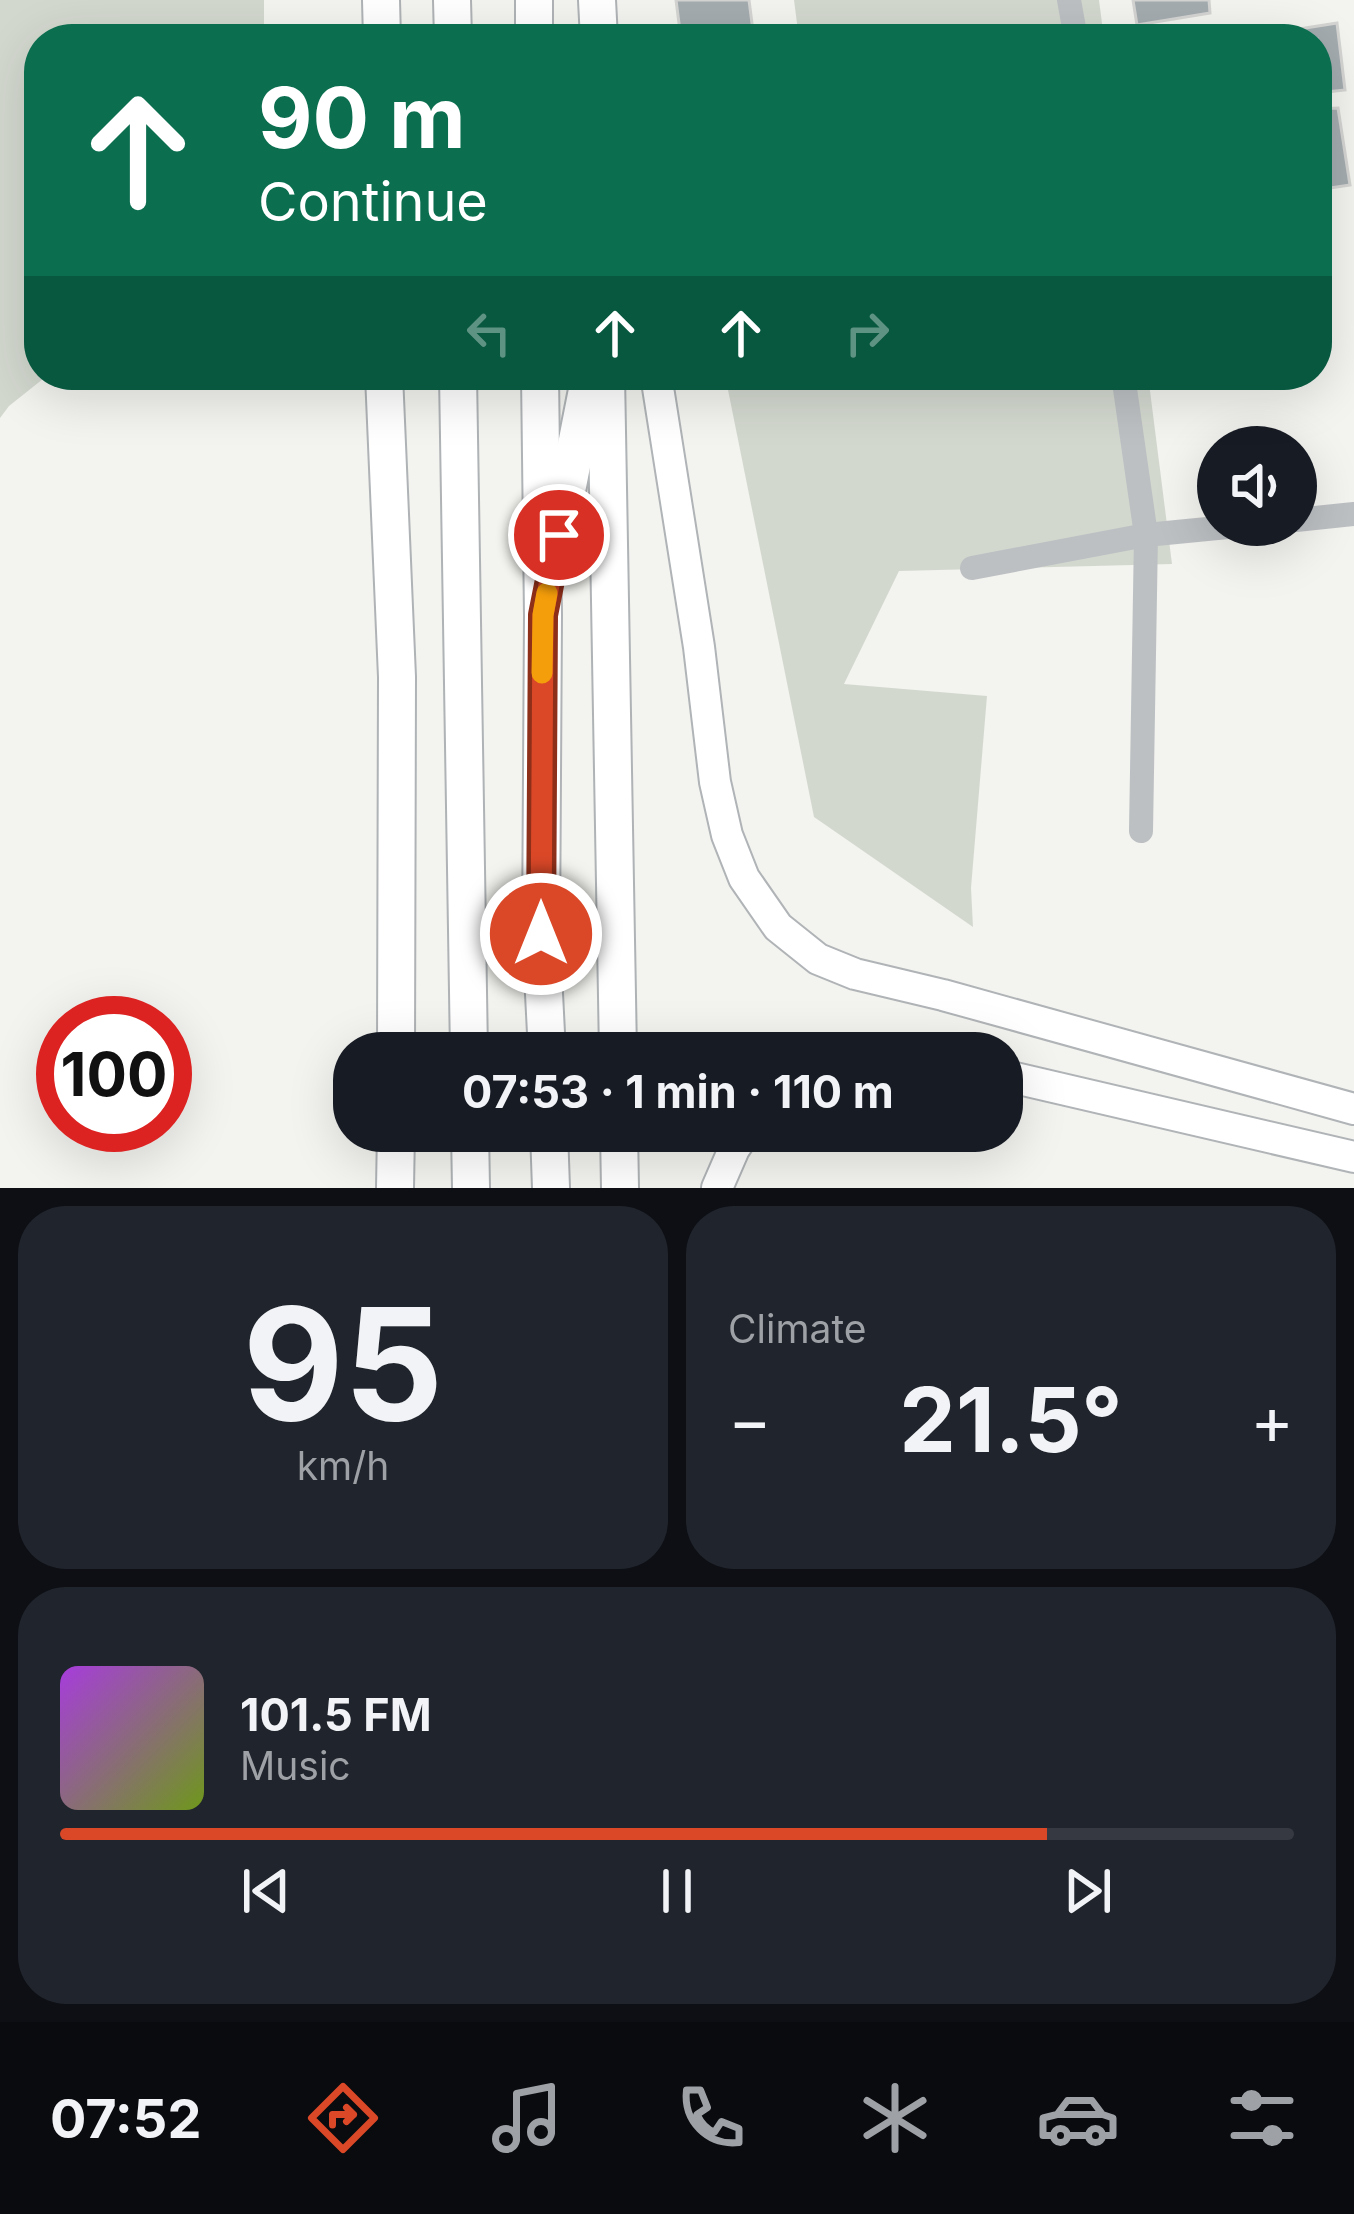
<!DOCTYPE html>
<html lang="en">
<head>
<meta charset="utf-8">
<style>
	body { margin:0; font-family:Inter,sans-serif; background:#20242c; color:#f1f3f6; height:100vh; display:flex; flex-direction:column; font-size:45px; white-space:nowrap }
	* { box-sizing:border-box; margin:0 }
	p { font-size:39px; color:#9ea1a6 }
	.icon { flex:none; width:66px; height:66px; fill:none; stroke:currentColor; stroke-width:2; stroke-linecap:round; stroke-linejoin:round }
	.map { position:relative; height:1188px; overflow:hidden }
	.panel { display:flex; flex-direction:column; gap:18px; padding:18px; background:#0d0f14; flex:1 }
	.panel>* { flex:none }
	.guide { position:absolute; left:24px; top:24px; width:1308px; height:366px; border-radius:48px; box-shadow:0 12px 48px #0002; background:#0b6e4f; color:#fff; overflow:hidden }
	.tools { position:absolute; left:1197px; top:426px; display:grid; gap:24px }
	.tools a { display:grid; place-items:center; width:120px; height:120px; border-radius:50%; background:#171b24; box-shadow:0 12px 48px #0002; font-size:60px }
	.speed { position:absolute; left:36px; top:996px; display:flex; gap:24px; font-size:60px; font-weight:700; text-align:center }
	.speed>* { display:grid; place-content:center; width:156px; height:156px; border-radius:50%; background:#171b24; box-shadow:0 12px 48px #0002; line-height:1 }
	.speed .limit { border:18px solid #d22; background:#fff; color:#111 }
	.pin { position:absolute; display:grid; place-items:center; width:102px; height:102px; color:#fff; margin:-51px; border:6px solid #fff; border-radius:50%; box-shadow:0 3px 12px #0007 }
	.me { position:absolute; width:132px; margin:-66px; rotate:0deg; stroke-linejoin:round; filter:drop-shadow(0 0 9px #0008) }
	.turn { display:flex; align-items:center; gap:42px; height:252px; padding:0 36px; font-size:54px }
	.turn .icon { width:156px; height:156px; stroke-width:2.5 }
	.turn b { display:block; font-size:84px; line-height:102px }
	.lanes { display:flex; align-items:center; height:114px; padding:0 36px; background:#0003; justify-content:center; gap:60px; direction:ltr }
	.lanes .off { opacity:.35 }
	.big { font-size:90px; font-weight:700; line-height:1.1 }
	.panel .card { flex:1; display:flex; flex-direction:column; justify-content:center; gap:18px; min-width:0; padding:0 42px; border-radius:48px; background:#20242c }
	.panel .dial { align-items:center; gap:0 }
	.dial b { font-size:156px; line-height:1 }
	.song { display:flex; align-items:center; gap:36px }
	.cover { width:144px; height:144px; border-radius:18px; background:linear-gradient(135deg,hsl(280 70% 55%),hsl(80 70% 35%)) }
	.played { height:12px; border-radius:6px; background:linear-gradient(90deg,#db4828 80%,#363941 80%) }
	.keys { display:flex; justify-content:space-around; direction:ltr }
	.heat { display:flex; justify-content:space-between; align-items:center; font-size:66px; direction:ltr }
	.panel .tiles { flex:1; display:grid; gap:18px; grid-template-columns:1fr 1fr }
	.card:last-child { grid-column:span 2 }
	.trip { position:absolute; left:333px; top:1032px; width:690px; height:120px; border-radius:48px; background:#171b24; box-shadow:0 12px 48px #0002; font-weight:700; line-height:120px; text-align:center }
	.tab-bar { display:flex; height:192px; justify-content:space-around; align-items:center; background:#090b0e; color:#9ea1a6 }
	.tab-bar .icon { width:84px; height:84px }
	.tab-bar .selected { color:#db4828 }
	.tab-bar b { font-size:54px; color:#f1f3f6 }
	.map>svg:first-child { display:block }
	.green { fill:#d3d8cf }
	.building { fill:#a4acb0; stroke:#d4d4d2; stroke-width:3 }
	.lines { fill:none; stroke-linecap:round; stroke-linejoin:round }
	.major-casing { stroke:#b0b4b7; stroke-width:34 }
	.highway-casing { stroke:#afb3b6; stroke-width:40 }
	.minor { stroke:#bcc0c3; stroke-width:24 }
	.major { stroke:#fff; stroke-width:30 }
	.highway { stroke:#fff; stroke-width:36 }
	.route-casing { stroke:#8e2f1a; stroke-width:30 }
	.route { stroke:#db4828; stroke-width:21 }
	.slow { stroke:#f59e0b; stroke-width:21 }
</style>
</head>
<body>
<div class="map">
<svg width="1354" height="1188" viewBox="0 0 1354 1188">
	<rect width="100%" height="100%" fill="#f3f3ef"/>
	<g class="green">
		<path d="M0,0H264V39H39V375H48L9,406L0,418Z"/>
		<path d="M794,0H1099L1104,39H799Z"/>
		<path d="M725,375H1148L1172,564L899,571L844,684L987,696L971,888L973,927L814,817Z"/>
	</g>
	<g class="building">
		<path d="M676,0H749L754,39H681Z"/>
		<path d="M1133,0H1209L1210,13L1137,25Z"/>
		<path d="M1337,23L1345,90L1317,93V39H1281L1280,32Z"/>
		<path d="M1338,108L1350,185L1317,190V109Z"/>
	</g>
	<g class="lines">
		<defs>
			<g id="major">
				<path d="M656,375L699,647L715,782L727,835L744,878L778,927L818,959L855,974L943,995L1354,1109"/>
				<path d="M1002,1075L1354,1157"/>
				<path d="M717,1188L734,1149L746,1131"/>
			</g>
			<g id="highway">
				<path d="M381,0L382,39"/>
				<path d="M452,0L453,39"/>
				<path d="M534,0V39"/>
				<path d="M597,0L599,39"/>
				<path d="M384,375L397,677L396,1053"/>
				<path d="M458,375L469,1053"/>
				<path d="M540,375L543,615L541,934L547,1053"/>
				<path d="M606,375L618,1053"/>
				<path d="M557,541L590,375"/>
				<path d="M470,1131L471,1188"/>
				<path d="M549,1131L551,1188"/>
				<path d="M619,1131L620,1188"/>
				<path d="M395,1188L396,1131"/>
			</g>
		</defs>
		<use href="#major" class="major-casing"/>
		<use href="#highway" class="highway-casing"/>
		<g class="minor">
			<path d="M1069,0L1076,39"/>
			<path d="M1123,375L1146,535L1141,831"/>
			<path d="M1296,520L1354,514"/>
			<path d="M972,568L1146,535L1248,525"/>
		</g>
		<use href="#major" class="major"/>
		<use href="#highway" class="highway"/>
	</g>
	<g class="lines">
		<defs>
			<path id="route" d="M541,934L543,615L559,535"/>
		</defs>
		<use href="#route" class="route-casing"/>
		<use href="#route" class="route"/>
		<path class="slow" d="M542,673L543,615L547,593"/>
	</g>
</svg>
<div class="tools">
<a><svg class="icon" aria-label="sound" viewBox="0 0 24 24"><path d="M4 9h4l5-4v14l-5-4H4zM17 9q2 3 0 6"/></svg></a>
</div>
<div class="speed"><div class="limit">100</div></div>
<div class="pin" style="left:559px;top:535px;background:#d93025"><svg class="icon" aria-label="arrive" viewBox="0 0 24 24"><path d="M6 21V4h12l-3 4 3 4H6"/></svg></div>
<svg class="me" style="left:541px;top:934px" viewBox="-20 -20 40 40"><circle r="17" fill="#db4828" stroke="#fff" stroke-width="3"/><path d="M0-11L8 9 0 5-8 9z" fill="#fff"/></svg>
<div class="trip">07:53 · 1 min · 110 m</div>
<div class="guide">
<div class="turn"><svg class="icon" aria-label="ahead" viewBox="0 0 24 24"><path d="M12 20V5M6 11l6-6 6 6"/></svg><div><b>90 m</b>Continue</div></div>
<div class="lanes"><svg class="icon off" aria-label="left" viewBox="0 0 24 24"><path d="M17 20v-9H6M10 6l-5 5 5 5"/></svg><svg class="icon" aria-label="ahead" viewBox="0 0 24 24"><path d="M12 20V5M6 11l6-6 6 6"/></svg><svg class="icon" aria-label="ahead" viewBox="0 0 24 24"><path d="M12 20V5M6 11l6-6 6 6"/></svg><svg class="icon off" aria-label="right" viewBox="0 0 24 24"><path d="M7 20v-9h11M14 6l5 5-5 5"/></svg></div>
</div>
</div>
<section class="panel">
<div class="tiles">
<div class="card dial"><b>95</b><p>km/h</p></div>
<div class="card"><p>Climate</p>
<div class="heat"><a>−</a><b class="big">21.5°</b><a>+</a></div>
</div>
<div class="card">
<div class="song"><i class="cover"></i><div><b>101.5 FM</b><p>Music</p></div></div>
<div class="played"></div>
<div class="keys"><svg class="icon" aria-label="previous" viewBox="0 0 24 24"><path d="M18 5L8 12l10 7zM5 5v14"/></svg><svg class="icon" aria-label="pause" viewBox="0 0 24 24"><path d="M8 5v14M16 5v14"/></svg><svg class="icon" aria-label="next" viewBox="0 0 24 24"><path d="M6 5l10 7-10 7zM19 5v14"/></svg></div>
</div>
</div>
</section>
<nav class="tab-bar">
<b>07:52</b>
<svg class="icon selected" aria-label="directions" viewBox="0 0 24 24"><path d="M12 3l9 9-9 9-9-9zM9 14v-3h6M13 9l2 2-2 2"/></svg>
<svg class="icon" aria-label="music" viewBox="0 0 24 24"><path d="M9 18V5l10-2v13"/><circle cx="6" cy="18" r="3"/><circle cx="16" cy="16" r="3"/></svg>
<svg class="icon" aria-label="phone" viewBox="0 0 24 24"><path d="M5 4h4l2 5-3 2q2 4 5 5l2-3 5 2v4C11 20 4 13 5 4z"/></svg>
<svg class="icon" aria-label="climate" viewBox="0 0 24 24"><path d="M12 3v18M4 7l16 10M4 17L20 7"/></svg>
<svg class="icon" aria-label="car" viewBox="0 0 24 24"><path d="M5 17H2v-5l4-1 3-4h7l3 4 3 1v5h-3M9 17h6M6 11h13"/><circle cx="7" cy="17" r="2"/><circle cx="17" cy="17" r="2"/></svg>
<svg class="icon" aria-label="filters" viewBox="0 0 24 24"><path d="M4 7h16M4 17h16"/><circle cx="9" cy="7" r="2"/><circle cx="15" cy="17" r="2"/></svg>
</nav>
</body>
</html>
